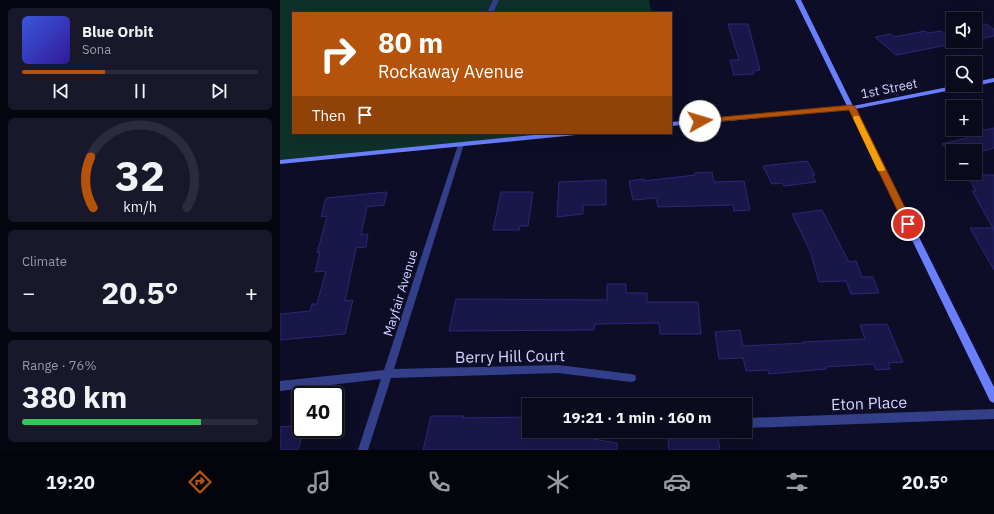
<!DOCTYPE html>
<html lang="en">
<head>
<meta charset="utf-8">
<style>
	body { margin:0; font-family:"IBM Plex Sans",sans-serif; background:#18182a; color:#f1f3f6; height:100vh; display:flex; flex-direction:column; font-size:15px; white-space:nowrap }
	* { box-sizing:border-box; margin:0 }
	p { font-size:13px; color:#999aa4 }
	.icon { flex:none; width:22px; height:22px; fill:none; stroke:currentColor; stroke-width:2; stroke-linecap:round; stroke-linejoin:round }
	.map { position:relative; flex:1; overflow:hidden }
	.drawer { display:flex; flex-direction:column; gap:8px; padding:8px; background:#060610; width:280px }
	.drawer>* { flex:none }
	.banner { position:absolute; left:12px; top:12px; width:380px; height:122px; border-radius:0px; box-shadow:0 4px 16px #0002,0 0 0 1px #2a2b3b; background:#b45309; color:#fff; overflow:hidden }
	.controls { position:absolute; left:666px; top:12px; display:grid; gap:8px }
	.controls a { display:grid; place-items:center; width:36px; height:36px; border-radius:0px; background:#0a0a1d; box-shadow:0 4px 16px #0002,0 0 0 1px #2a2b3b; font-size:20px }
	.speed { position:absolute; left:12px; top:386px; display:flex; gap:8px; font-size:20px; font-weight:700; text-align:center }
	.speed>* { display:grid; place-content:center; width:52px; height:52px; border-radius:50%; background:#0a0a1d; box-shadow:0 4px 16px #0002,0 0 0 1px #2a2b3b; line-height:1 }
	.speed .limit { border:2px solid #111; border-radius:6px; background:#fff; color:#111 }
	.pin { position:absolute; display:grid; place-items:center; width:34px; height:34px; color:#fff; margin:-17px; border:2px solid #fff; border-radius:50%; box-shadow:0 1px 4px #0007 }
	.me { position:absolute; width:44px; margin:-22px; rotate:84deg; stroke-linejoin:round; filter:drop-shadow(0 0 3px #0008) }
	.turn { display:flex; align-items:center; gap:14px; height:84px; padding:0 20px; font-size:18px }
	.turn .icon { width:52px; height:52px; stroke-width:2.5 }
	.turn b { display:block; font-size:28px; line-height:34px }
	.then { display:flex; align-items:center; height:38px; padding:0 20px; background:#0003; gap:8px; font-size:15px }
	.big { font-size:30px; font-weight:700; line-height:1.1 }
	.drawer .widget { flex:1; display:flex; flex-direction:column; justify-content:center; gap:6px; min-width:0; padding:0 14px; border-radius:6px; background:#18182a }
	.drawer .dial { align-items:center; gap:0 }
	.dial svg { height:104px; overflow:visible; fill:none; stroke:#2a2b3b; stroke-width:7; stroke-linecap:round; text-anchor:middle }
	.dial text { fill:#f1f3f6; stroke:none }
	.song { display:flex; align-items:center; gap:12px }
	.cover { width:48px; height:48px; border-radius:6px; background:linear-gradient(135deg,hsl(230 70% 55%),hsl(250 70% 35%)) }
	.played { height:4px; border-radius:2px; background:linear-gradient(90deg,#b45309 35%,#2a2b3b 35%) }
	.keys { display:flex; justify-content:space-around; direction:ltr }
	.heat { display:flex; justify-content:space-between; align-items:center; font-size:22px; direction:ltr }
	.charge { height:6px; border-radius:3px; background:linear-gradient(90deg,#34c759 76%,#2a2b3b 0) }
	.trip { position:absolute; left:242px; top:398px; width:230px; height:40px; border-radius:0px; background:#0a0a1d; box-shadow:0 4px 16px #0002,0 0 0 1px #2a2b3b; font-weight:700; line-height:40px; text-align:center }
	.dock { display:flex; height:64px; justify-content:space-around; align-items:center; background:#04040c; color:#999aa4 }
	.dock .icon { width:28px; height:28px }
	.dock .active { color:#b45309 }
	.dock b { font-size:18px; color:#f1f3f6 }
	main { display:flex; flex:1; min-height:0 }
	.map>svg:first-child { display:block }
	.green { fill:#0f312a }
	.building { fill:#191749; stroke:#2a2877 }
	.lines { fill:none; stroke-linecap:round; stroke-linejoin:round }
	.lane { fill:#343f8a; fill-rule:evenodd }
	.street { fill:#343f8a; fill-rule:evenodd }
	.secondary { fill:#6a7fff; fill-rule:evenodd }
	.route { fill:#b45309; stroke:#753606 }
	.slow { fill:#f59e0b }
	.labels { text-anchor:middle; stroke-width:3; stroke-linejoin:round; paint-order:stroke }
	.street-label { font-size:13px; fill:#d3d5ff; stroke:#0d0d27 }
	.near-street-label { font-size:16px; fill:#d3d5ff; stroke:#0d0d27 }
</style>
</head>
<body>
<main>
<section class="drawer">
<div class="widget">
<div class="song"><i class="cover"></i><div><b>Blue Orbit</b><p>Sona</p></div></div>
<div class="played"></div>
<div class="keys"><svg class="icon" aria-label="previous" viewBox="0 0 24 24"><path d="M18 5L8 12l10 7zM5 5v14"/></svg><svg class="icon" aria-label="pause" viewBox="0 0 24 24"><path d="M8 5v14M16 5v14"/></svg><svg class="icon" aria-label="next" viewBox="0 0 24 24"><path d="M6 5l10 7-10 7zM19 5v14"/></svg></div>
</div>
<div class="widget dial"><svg viewBox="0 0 100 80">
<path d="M14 69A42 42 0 1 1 86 69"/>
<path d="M14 69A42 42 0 0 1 12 30" stroke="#b45309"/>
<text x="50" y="56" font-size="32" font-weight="700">32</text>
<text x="50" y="72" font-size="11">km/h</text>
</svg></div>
<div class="widget"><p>Climate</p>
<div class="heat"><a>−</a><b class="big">20.5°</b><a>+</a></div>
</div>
<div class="widget"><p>Range · 76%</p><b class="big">380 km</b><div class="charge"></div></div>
</section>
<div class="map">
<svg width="714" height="450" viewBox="0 0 714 450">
	<rect width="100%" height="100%" fill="#0d0d27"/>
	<path class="green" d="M0,0H369L371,13H13V133H298L0,162Z"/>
	<g class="building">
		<path d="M448,24H468L480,70L473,71L474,74L454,75L450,60H459Z"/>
		<path d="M706,24L714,29V36L695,40V26Z"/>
		<path d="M645,31L648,33L661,31L677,43L616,55L595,37L611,34L614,37Z"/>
		<path d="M714,128V148L699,152L700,153L695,154V151H673V155L662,144L687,138L683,135Z"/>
		<path d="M527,161L535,175L532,176L536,182L504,186L502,183L492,184L483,166Z"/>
		<path d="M432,172L434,182L464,181L470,210L454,211L453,205L378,207L376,198L353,200L349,181L364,179V181L415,175V173Z"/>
		<path d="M687,175H714V270L690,228H713L692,191H696Z"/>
		<path d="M326,180V205H303V214L277,217L279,182Z"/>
		<path d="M107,192L104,205L87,207L81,235L88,234L86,247L76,248L65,301L73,300L65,334L0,340V314L30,311L32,304H37L46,271L35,272L40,252L37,253L47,216L41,217L46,198Z"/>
		<path d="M221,192H253L248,226H240L239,230H213Z"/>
		<path d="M542,210L569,262L576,261L582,277H593L599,293L571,294L566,281L539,282L530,251L512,214Z"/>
		<path d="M327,284H346V293H367V302H418L421,334H380L379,323L315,324L314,330L169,331L176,299L327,300Z"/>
		<path d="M607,324L623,362L608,363L610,369L596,370L594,364L545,367L546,369L489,374L488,370L466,371L463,358L439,359L435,332L460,330L463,346L524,343L523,342L585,339L580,325Z"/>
		<path d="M151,416H184L183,418L249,417L247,431H302L315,434L313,439L337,443V450H143Z"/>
		<path d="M21,425V429H24L18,450H0V427Z"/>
		<path d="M387,431H437L440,450H389Z"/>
	</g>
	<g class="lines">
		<path class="lane" d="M213,0H219L213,13H207Z"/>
		<g class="street">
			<path d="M179,142H183L184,144L114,369L278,365L351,374L355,375L356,378L355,381L351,382L278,373L111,378L88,450H78L101,379L0,391V381L104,370Z"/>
			<path d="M714,409V419L465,428V418Z"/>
		</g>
		<g class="secondary">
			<path d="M515,0H521L573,106L678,85H690L687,87L575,109L714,387V403L710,401L569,110L391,126V122L567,106Z"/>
			<path d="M714,78V82L695,86L693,85H695V82Z"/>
			<path d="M274,133H299L296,135L0,164V160Z"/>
		</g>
	</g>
	<path class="route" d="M572,105L576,108L633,224L632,226H625L624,224L569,110L420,123L416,121L420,119Z"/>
	<path class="slow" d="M574,116H579L580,118L605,169L604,171H598L597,169L573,118Z"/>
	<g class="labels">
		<g class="street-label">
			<text transform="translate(609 88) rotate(-11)" y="5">1st Street</text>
			<text transform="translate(120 293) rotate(-73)" y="5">Mayfair Avenue</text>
		</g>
		<g class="near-street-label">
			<text transform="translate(230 356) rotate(-1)" y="6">Berry Hill Court</text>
			<text transform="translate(589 403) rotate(-2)" y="6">Eton Place</text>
		</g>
	</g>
</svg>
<div class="controls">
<a><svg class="icon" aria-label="sound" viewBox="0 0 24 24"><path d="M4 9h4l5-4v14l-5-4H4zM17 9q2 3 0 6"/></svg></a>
<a><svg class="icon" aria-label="search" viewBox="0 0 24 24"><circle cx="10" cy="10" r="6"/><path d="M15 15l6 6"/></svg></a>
<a>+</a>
<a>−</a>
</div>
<div class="speed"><div class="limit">40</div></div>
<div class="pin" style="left:628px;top:224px;background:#d93025"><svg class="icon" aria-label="arrive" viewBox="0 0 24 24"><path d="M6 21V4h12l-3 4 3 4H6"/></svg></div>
<svg class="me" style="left:420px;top:121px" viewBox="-20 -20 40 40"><circle r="19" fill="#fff"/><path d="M0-13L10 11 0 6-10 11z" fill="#b45309"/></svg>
<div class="trip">19:21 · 1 min · 160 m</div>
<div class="banner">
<div class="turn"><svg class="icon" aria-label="right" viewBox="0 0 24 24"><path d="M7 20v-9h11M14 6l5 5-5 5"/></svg><div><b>80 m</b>Rockaway Avenue</div></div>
<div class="then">Then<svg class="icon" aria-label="arrive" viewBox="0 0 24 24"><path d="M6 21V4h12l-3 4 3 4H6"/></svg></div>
</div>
</div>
</main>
<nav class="dock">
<b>19:20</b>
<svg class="icon active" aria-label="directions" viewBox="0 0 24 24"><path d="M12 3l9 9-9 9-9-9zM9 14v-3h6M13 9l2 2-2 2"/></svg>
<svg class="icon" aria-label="music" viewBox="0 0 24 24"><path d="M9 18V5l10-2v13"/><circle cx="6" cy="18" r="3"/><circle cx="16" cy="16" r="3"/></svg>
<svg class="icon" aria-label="phone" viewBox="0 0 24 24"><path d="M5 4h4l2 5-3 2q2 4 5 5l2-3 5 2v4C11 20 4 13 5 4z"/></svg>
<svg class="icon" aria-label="climate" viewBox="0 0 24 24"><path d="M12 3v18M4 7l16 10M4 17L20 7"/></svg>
<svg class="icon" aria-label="car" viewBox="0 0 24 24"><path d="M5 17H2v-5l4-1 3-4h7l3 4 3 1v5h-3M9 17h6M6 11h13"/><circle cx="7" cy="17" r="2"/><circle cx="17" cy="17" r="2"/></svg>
<svg class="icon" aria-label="filters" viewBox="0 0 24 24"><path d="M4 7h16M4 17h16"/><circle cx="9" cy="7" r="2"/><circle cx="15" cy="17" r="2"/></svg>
<b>20.5°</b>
</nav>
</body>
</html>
